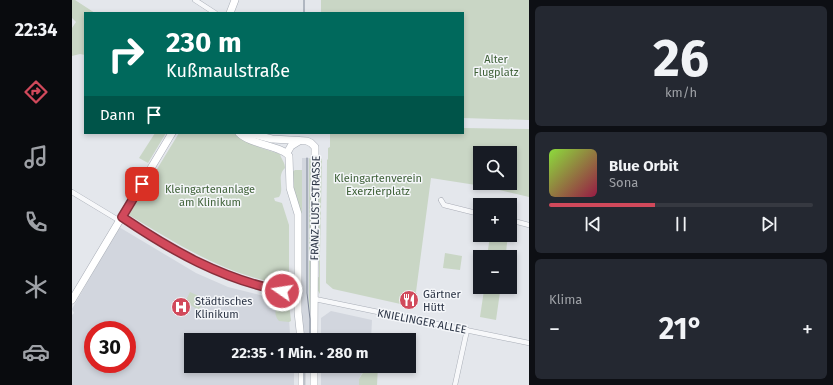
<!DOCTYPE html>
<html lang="de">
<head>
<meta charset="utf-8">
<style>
	body { margin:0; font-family:"Fira Sans",sans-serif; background:#242831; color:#f1f3f6; height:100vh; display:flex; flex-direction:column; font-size:15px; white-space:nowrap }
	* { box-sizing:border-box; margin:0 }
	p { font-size:13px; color:#9ea1a6 }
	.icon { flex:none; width:22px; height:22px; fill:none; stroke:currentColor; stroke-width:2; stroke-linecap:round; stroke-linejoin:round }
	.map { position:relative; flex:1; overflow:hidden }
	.drawer { display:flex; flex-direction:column; gap:6px; padding:6px; background:#0d0f14; width:304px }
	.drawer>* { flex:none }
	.hud { position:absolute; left:12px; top:12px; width:380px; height:122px; border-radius:0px; box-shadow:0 2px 6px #0003; background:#00695c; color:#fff; overflow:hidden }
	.fabs { position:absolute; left:401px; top:146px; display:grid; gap:8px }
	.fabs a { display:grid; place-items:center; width:44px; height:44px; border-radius:0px; background:#171b24; box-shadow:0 2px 6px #0003; font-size:20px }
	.speed { position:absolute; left:12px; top:321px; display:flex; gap:8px; font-size:20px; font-weight:700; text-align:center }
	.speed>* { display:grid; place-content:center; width:52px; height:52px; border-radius:50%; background:#171b24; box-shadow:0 2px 6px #0003; line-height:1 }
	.speed .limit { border:6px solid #d22; background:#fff; color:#111 }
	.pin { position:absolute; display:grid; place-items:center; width:34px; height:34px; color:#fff; margin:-17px; border-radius:8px; box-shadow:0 2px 6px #0006 }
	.me { position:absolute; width:44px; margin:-22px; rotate:283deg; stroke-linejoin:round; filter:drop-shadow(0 0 3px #0008) }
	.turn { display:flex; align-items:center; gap:14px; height:84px; padding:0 16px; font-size:18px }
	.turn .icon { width:52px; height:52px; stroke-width:2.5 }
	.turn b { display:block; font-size:28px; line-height:34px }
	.then { display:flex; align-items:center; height:38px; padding:0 16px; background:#0003; gap:8px; font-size:15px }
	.big { font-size:30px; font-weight:700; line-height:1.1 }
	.drawer .card { flex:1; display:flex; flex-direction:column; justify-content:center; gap:6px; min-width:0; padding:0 14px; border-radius:6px; background:#242831 }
	.drawer .dial { align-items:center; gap:0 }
	.dial b { font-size:52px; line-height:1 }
	.song { display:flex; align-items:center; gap:12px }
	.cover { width:48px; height:48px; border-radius:6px; background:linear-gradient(135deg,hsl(90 70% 55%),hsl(340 70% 35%)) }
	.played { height:4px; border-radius:2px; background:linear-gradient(90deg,#d1495b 40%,#363941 40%) }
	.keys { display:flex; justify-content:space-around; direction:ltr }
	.heat { display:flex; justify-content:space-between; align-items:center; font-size:22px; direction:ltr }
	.trip { position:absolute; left:112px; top:333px; width:232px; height:40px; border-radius:0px; background:#171b24; box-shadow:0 2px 6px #0003; font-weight:700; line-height:40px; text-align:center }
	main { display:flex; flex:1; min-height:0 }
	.dock { display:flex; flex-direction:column; width:72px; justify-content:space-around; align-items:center; background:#090b0e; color:#9ea1a6 }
	.dock .icon { width:28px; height:28px }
	.dock .on { color:#d1495b }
	.dock b { font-size:18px; color:#f1f3f6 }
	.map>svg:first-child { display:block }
	.built { fill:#d2d6de; fill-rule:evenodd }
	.green { fill:#c9d6c5; fill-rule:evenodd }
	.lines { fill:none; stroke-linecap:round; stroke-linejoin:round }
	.street-casing { stroke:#a9aeb7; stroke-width:5.5 }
	.secondary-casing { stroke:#a9aeb7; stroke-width:8 }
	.street { stroke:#f7f8fa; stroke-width:4.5 }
	.secondary { stroke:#fff; stroke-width:7 }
	.tram { stroke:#7d8696; stroke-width:1 }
	.route-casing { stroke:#882f3b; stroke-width:10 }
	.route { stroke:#d1495b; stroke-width:7 }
	.labels { text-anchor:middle; stroke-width:3; stroke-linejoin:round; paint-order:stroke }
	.park-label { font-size:11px; fill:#3f6138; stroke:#f4f6f9 }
	.street-label { font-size:11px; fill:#2b3445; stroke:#f4f6f9 }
	.poi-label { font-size:11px; fill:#2b3445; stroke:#f4f6f9; text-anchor:start }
</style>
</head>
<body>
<main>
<nav class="dock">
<b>22:34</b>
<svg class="icon on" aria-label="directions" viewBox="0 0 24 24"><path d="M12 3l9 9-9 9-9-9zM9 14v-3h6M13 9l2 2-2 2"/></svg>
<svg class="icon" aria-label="music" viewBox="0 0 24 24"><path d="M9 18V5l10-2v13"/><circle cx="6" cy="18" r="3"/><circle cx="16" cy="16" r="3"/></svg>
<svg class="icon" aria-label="phone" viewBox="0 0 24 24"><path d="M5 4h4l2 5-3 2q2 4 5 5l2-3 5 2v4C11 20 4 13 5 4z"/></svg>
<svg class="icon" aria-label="climate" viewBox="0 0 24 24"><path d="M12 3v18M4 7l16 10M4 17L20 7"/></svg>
<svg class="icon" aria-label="car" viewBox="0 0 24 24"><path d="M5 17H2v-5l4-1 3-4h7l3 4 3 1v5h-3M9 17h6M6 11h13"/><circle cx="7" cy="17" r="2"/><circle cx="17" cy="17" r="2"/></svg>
</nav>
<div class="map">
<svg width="457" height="385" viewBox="0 0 457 385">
	<rect width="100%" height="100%" fill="#e4e7ec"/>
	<g class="built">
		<path d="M230,158H237V301L238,312H240L241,340H231L229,312Z"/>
		<path d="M47,227L124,273L156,287L216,302L218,334L222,340H119V366H222V385H0V315L2,313L0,309ZM21,330H55V364H21Z"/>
		<path d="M259,311L300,320L299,340H249V318Z"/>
		<path d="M249,366H294L287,379V385H249Z"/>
	</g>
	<g class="green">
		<path d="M0,0H3L23,13H13V55L8,54L0,56V28L4,22L0,18Z"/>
		<path d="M249,0H457V120L391,118V13H249Z"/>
		<path d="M391,128L457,129V197L423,189V188L359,178L342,307L261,289L254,283L255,160L256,159V148L258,147V133H391ZM408,153H438V183H408Z"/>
		<path d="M83,133H94L76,163L67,158Z"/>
		<path d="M107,133H163L189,148L208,154C209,159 213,162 213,168C204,176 213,189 207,197L202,198L203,201L210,203L217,225V285C206,284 197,281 187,279C139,266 99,240 57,215Z"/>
		<path d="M247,157L250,159L248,255V294L245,289L244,278L247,277V210L245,207Z"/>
		<path d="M237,158L240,160V312H238L237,301Z"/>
		<path d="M223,170H230V312H228V219L219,180V173Z"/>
		<path d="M418,235H436L434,252L416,250Z"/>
		<path d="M373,253L390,256L388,270L371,268Z"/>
		<path d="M412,290L428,292L424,320L408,317Z"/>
		<path d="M118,292L129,297L131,302L127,310L113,302Z"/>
		<path d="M206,301L217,303L219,321L217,322L207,321C201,314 204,309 206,301Z"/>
		<path d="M295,366H306L305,385H287V379Z"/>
	</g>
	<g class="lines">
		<defs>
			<g id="street">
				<path d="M123,0L143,13"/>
				<path d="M0,192L48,221"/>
				<path d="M369,200L372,205L408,214"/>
				<path d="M50,217C102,251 148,279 210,291"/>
				<path d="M438,220L457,225"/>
				<path d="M243,299L457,343"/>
				<path d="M383,385L395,330"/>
			</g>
			<g id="secondary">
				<path d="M158,13L163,0"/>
				<path d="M167,133C179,145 211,146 217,156L218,188L226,214V312L229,340"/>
				<path d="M176,133L200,139L235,141L239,143L243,147L242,340"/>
				<path d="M215,153L219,146L227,141"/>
				<path d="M0,300L100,133"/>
				<path d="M230,366V385"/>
				<path d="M242,385V366"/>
			</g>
		</defs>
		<use href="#street" class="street-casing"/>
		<use href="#secondary" class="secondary-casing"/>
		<use href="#street" class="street"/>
		<use href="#secondary" class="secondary"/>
		<g class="tram">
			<path d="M232,13V0"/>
			<path d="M235,158V293L238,319V340"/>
			<path d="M232,385V366"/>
		</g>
	</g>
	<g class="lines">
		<defs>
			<path id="route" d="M70,184L50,217C100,251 150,279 210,291"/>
		</defs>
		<use href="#route" class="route-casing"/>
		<use href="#route" class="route"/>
	</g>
	<defs>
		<symbol id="restaurant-disc" viewBox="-11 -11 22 22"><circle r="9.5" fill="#d1495b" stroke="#f4f6f9"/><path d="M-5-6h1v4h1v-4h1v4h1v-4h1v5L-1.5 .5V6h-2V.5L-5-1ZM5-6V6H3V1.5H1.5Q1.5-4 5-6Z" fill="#fff"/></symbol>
		<symbol id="hospital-disc" viewBox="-11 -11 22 22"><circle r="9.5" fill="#d1495b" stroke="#f4f6f9"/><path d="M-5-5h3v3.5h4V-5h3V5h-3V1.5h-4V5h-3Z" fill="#fff"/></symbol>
	</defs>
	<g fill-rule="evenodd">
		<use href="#restaurant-disc" x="326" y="289" width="22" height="22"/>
		<use href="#hospital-disc" x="98" y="296" width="22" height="22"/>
	</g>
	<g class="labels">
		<g class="park-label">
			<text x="424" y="63">Alter<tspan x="424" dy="13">Flugplatz</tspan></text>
			<text x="306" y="182">Kleingartenverein<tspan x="306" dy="13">Exerzierplatz</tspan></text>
			<text x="138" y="193">Kleingartenanlage<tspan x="138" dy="13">am Klinikum</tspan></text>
		</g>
		<g class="street-label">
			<text transform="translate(243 208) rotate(-89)" y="4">FRANZ-LUST-STRASSE</text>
			<text transform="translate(350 321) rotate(11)" y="4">KNIELINGER ALLEE</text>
		</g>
		<g class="poi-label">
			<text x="351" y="298">Gärtner<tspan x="351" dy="13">Hütt</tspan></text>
			<text x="123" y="305">Städtisches<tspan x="123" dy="13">Klinikum</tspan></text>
		</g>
	</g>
</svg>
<div class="fabs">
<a><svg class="icon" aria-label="search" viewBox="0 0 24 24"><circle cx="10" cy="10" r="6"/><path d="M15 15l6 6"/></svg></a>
<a>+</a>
<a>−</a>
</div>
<div class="speed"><div class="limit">30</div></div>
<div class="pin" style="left:70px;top:184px;background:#d93025"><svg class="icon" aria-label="arrive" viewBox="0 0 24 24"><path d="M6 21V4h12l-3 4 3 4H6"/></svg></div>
<svg class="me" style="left:210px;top:291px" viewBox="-20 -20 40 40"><circle r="17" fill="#d1495b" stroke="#fff" stroke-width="3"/><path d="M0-11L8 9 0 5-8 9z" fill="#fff"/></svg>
<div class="trip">22:35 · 1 Min. · 280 m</div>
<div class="hud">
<div class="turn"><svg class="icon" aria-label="right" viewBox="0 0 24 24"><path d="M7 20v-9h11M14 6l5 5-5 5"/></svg><div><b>230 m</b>Kußmaulstraße</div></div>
<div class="then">Dann<svg class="icon" aria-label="arrive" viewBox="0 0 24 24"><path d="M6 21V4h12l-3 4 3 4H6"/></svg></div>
</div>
</div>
<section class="drawer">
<div class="card dial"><b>26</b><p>km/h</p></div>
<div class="card">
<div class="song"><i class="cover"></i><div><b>Blue Orbit</b><p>Sona</p></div></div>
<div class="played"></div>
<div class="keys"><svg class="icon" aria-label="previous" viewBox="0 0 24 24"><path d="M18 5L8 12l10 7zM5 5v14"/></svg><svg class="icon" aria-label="pause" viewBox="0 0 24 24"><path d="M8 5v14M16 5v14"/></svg><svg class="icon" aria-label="next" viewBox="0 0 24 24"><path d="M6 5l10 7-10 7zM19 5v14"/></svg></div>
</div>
<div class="card"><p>Klima</p>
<div class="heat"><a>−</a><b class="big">21°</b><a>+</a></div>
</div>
</section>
</main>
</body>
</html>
